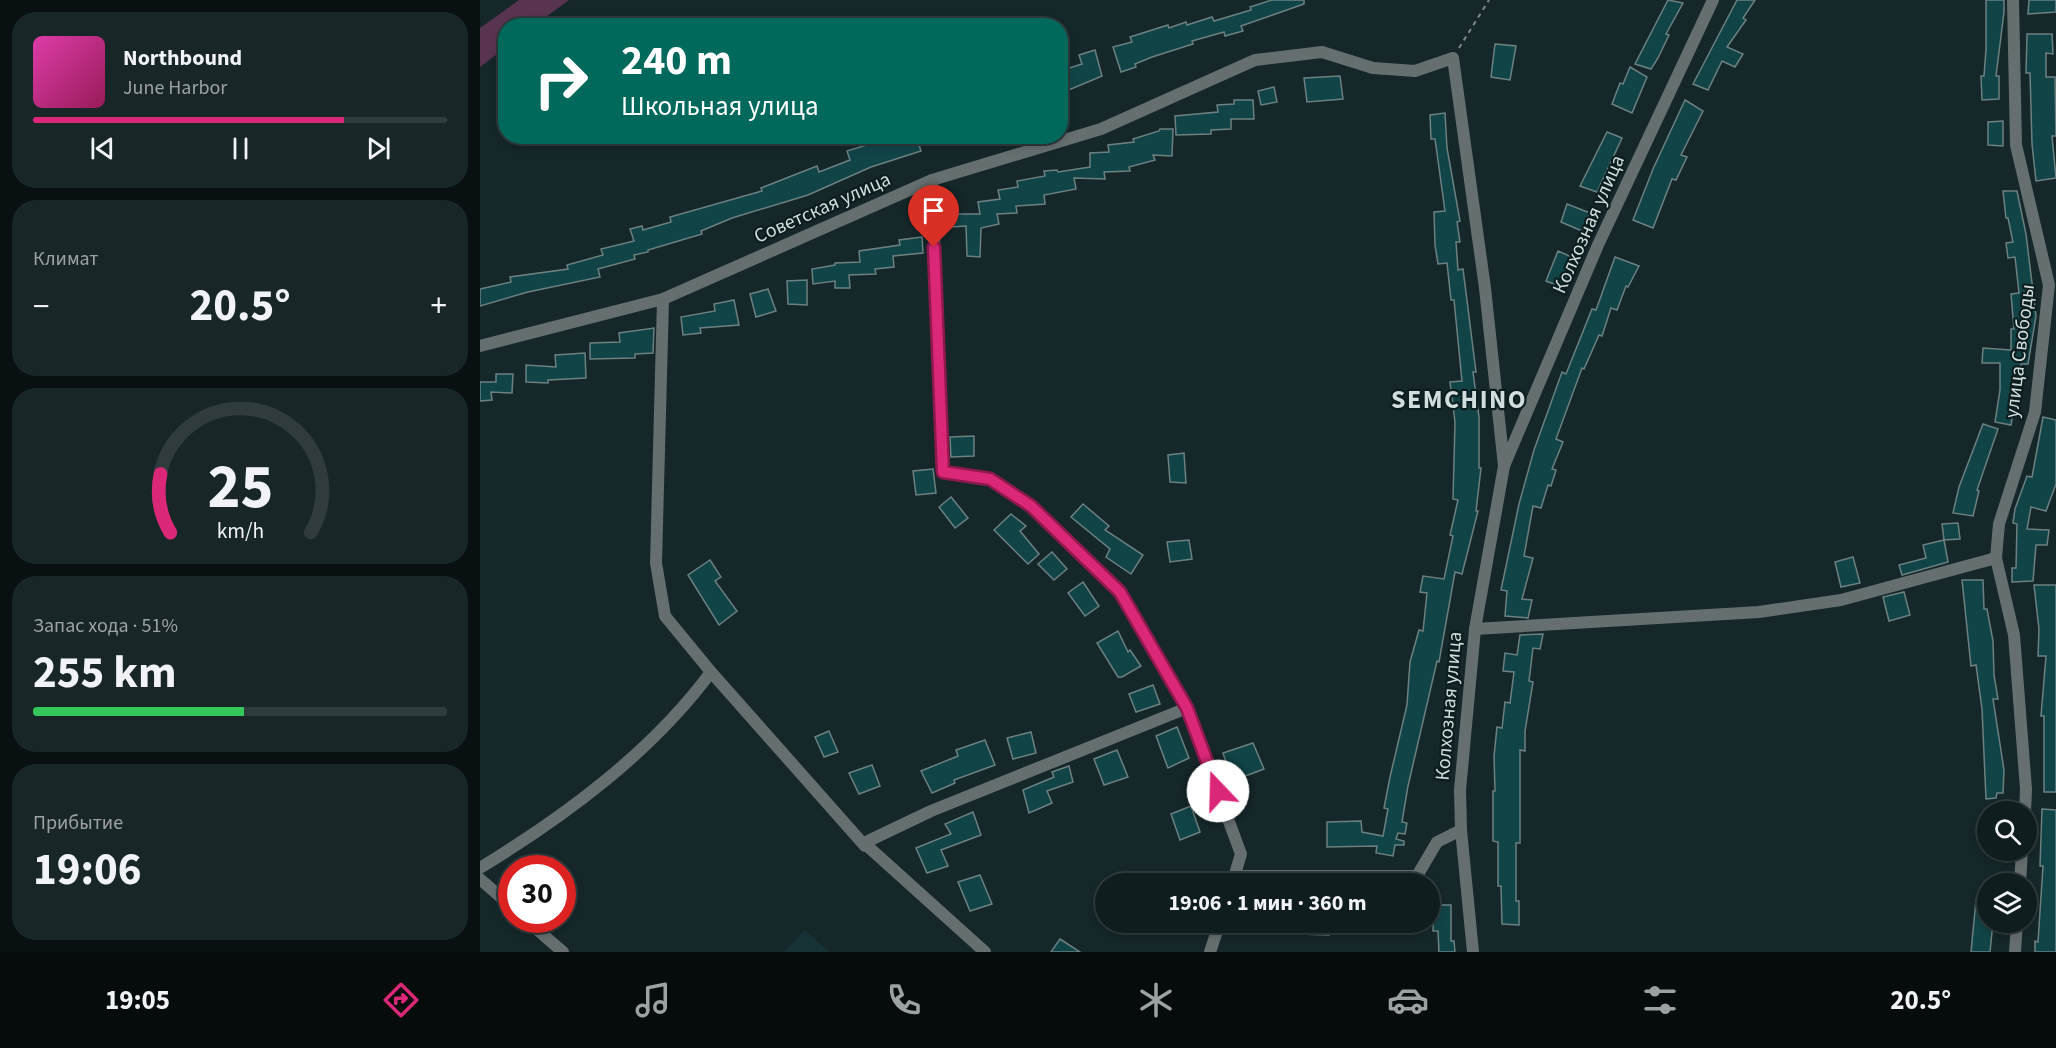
<!DOCTYPE html>
<html lang="ru">
<head>
<meta charset="utf-8">
<style>
	body { margin:0; font-family:"Source Sans 3",sans-serif; background:#192628; color:#f1f3f6; height:100vh; display:flex; flex-direction:column; font-size:22px; white-space:nowrap }
	* { box-sizing:border-box; margin:0 }
	p { font-size:20px; color:#9ca2a4 }
	.icon { flex:none; width:33px; height:33px; fill:none; stroke:currentColor; stroke-width:2; stroke-linecap:round; stroke-linejoin:round }
	.map { position:relative; flex:1; overflow:hidden }
	.panel { display:flex; flex-direction:column; gap:12px; padding:12px; background:#091011; width:480px }
	.panel>* { flex:none }
	.hud { position:absolute; left:18px; top:18px; width:570px; height:126px; border-radius:24px; box-shadow:0 3px 9px #0003,0 0 0 2px #303b3d; background:#00695c; color:#fff; overflow:hidden }
	.fabs { position:absolute; left:1497px; top:801px; display:grid; gap:12px }
	.fabs a { display:grid; place-items:center; width:60px; height:60px; border-radius:50%; background:#101d1f; box-shadow:0 3px 9px #0003,0 0 0 2px #303b3d; font-size:30px }
	.speed { position:absolute; left:18px; top:855px; display:flex; gap:12px; font-size:30px; font-weight:700; text-align:center }
	.speed>* { display:grid; place-content:center; width:78px; height:78px; border-radius:50%; background:#101d1f; box-shadow:0 3px 9px #0003,0 0 0 2px #303b3d; line-height:1 }
	.speed .limit { border:9px solid #d22; background:#fff; color:#111 }
	.pin { position:absolute; display:grid; place-items:center; width:51px; height:51px; color:#fff; margin:-62px -26px; border-radius:50% 50% 50% 0; rotate:-45deg; box-shadow:0 0 6px #0007 }
	.pin .icon { rotate:45deg }
	.me { position:absolute; width:66px; margin:-33px; rotate:339deg; stroke-linejoin:round; filter:drop-shadow(0 0 4px #0008) }
	.turn { display:flex; align-items:center; gap:21px; height:126px; padding:0 24px; font-size:27px }
	.turn .icon { width:78px; height:78px; stroke-width:2.5 }
	.turn b { display:block; font-size:42px; line-height:51px }
	.big { font-size:45px; font-weight:700; line-height:1.1 }
	.panel .tile { flex:1; display:flex; flex-direction:column; justify-content:center; gap:9px; min-width:0; padding:0 21px; border-radius:24px; background:#192628 }
	.panel .dial { align-items:center; gap:0 }
	.dial svg { height:156px; overflow:visible; fill:none; stroke:#303b3d; stroke-width:7; stroke-linecap:round; text-anchor:middle }
	.dial text { fill:#f1f3f6; stroke:none }
	.song { display:flex; align-items:center; gap:18px }
	.cover { width:72px; height:72px; border-radius:9px; background:linear-gradient(135deg,hsl(320 70% 55%),hsl(330 70% 35%)) }
	.played { height:6px; border-radius:3px; background:linear-gradient(90deg,#db2777 75%,#303b3d 75%) }
	.keys { display:flex; justify-content:space-around; direction:ltr }
	.heat { display:flex; justify-content:space-between; align-items:center; font-size:33px; direction:ltr }
	.charge { height:9px; border-radius:4px; background:linear-gradient(90deg,#34c759 51%,#303b3d 0) }
	.trip { position:absolute; left:615px; top:873px; width:345px; height:60px; border-radius:30px; background:#101d1f; box-shadow:0 3px 9px #0003,0 0 0 2px #303b3d; font-weight:700; line-height:60px; text-align:center }
	.menu { display:flex; height:96px; justify-content:space-around; align-items:center; background:#060c0c; color:#9ca2a4 }
	.menu .icon { width:42px; height:42px }
	.menu .active { color:#db2777 }
	.menu b { font-size:27px; color:#f1f3f6 }
	main { display:flex; flex:1; min-height:0 }
	.map>svg:first-child { display:block }
	.built { fill:#173234 }
	.green { fill:#593450 }
	.building { fill:#114447; stroke:#6c8082; stroke-width:1.5 }
	.lines { fill:none; stroke-linecap:round; stroke-linejoin:round }
	.path { stroke:#7c8a8b; stroke-width:2; stroke-dasharray:4.5 4.5; stroke-linecap:butt }
	.minor { stroke:#666f70; stroke-width:12 }
	.route-casing { stroke:#8e194d; stroke-width:15 }
	.route { stroke:#db2777; stroke-width:10 }
	.labels { text-anchor:middle; stroke-width:4.5; stroke-linejoin:round; paint-order:stroke }
	.street-label { font-size:20px; fill:#d2dddd; stroke:#0c1e1f }
	.district-label { font-size:26px; font-weight:bold; letter-spacing:1.5px; fill:#d2dddd; stroke:#0c1e1f }
</style>
</head>
<body>
<main>
<section class="panel">
<div class="tile">
<div class="song"><i class="cover"></i><div><b>Northbound</b><p>June Harbor</p></div></div>
<div class="played"></div>
<div class="keys"><svg class="icon" aria-label="previous" viewBox="0 0 24 24"><path d="M18 5L8 12l10 7zM5 5v14"/></svg><svg class="icon" aria-label="pause" viewBox="0 0 24 24"><path d="M8 5v14M16 5v14"/></svg><svg class="icon" aria-label="next" viewBox="0 0 24 24"><path d="M6 5l10 7-10 7zM19 5v14"/></svg></div>
</div>
<div class="tile"><p>Климат</p>
<div class="heat"><a>−</a><b class="big">20.5°</b><a>+</a></div>
</div>
<div class="tile dial"><svg viewBox="0 0 100 80">
<path d="M14 69A42 42 0 1 1 86 69"/>
<path d="M14 69A42 42 0 0 1 9 39" stroke="#db2777"/>
<text x="50" y="56" font-size="32" font-weight="700">25</text>
<text x="50" y="72" font-size="11">km/h</text>
</svg></div>
<div class="tile"><p>Запас хода · 51%</p><b class="big">255 km</b><div class="charge"></div></div>
<div class="tile"><p>Прибытие</p><b class="big">19:06</b></div>
</section>
<div class="map">
<svg width="1576" height="952" viewBox="0 0 1576 952">
	<rect width="100%" height="100%" fill="#152729"/>
	<path class="built" d="M325,930L349,952H304Z"/>
	<path class="green" d="M39,0H89L55,25L26,26L25,48L0,67V28Z"/>
	<g class="building">
		<path d="M792,0H824V4L761,26L763,31L745,36L744,32L712,41L713,44L672,57L655,64L656,67L641,72L633,47L652,42L650,37L688,25L689,28L706,22L707,25L732,17L734,21L771,10L770,7Z"/>
		<path d="M1188,0L1203,3L1186,34L1189,35L1178,58L1171,69L1155,64Z"/>
		<path d="M1257,0H1275L1263,18L1266,20L1247,47L1263,54L1255,67L1242,61L1228,90L1213,84Z"/>
		<path d="M1506,0H1524V12L1516,76H1519V99L1502,100L1501,76H1504L1506,49Z"/>
		<path d="M1549,0H1576V12L1548,14Z"/>
		<path d="M1547,34H1572L1573,54L1566,53V77H1575L1576,136H1572L1576,178L1556,181L1552,144L1550,73H1546Z"/>
		<path d="M1015,44L1036,46L1030,80L1011,77Z"/>
		<path d="M615,50L622,76L584,92L580,71L602,64L599,55Z"/>
		<path d="M1150,67L1167,77L1152,113L1132,104L1140,83L1143,84Z"/>
		<path d="M860,76L863,99L827,102L824,78Z"/>
		<path d="M794,87L797,102L781,105L778,91Z"/>
		<path d="M754,100H773L774,119H751V129L731,130V134L696,135L695,116L738,112L737,105L754,104Z"/>
		<path d="M1205,100L1223,111L1201,155L1207,157L1196,180L1192,179L1173,228L1153,220L1173,169Z"/>
		<path d="M965,113L967,148L980,221L977,222L980,242H976L978,270L983,269L996,372H993L999,417V468H1001L996,511H998L982,574L975,572L959,662L957,661L928,786L922,822L927,823L925,834L918,833L916,839L924,841V845H915L913,856L896,853L897,846L847,847V822L881,821L882,832L903,836L908,809L904,808L910,777L927,705L930,662L939,630L943,631L947,593L940,592L943,576L964,579L973,536L970,535L978,500L973,499L975,422L970,382L982,381L974,300H971L967,263L958,264L955,245L954,212L965,211L955,139H951L950,115Z"/>
		<path d="M1523,121V146L1508,145V122Z"/>
		<path d="M680,129H693L692,156L673,155L675,160L649,167L650,171L624,172L625,179L594,178L596,189L564,195L565,204L536,206L537,213L517,214L519,224L501,228L500,257L487,256L486,226L471,227V214H500L498,202L520,199L518,190L538,187L537,181L565,176L564,171L577,170L578,172L610,167V153L629,152L628,145L654,142L653,139L679,131Z"/>
		<path d="M1127,132L1142,138L1117,192L1100,186Z"/>
		<path d="M416,136H436L441,151L391,167L328,195L252,218L221,231L222,234L168,250V252L154,255L155,259L118,269L120,277L48,292L0,306V289L31,282L30,277L88,269L87,265L123,255L121,249L154,241L150,229L162,226L163,230L191,222L190,217L282,191L281,188L337,166L339,172L370,160L367,151Z"/>
		<path d="M1523,191H1537L1546,234L1556,316L1548,364H1541L1531,425L1515,422L1520,390V363H1502L1503,348L1531,350V329H1534L1531,294L1539,293L1535,257L1528,258L1526,243L1533,242L1528,218H1526Z"/>
		<path d="M1087,204L1110,213L1102,231L1081,222Z"/>
		<path d="M442,237L443,253L413,256L414,267L395,269L396,274L369,275L370,288H355V281L333,284L332,269L355,265V263L380,262L379,251L420,245L419,240Z"/>
		<path d="M1078,251L1094,258L1082,287L1066,281Z"/>
		<path d="M1135,257L1159,266L1148,287L1146,286L1137,310L1131,308L1122,336L1119,335L1104,369L1102,368L1076,439L1083,442L1072,469L1076,470L1071,486L1068,485L1061,508L1053,506L1044,556L1053,558L1042,599L1052,600L1048,618L1025,616L1027,591L1021,590L1039,504L1054,450L1082,372L1086,374L1112,309L1116,310Z"/>
		<path d="M327,280V305L308,304L307,281Z"/>
		<path d="M288,289L296,311L276,317L270,294Z"/>
		<path d="M254,300L259,325L220,328L221,333L203,335L201,317L235,311L234,304Z"/>
		<path d="M174,328L173,353L155,354V358L110,359V343L140,342L139,333Z"/>
		<path d="M105,353L106,378L68,380V383L46,382V365L76,367L75,355Z"/>
		<path d="M16,374H33L32,393L11,392L12,400L0,401V382H16Z"/>
		<path d="M1563,417L1576,420V484L1566,511L1551,507L1547,529L1569,530L1567,545H1556L1553,581L1532,582V568H1536L1537,524L1533,523L1535,509L1547,476L1552,477Z"/>
		<path d="M1503,424L1518,429L1497,490L1499,491L1493,516L1473,513L1479,487Z"/>
		<path d="M494,436V456L471,457L470,437Z"/>
		<path d="M704,453L706,483L690,482L688,455Z"/>
		<path d="M453,469L456,493L436,495L433,471Z"/>
		<path d="M471,497L488,518L475,528L459,507Z"/>
		<path d="M603,504L629,526L625,530L663,555L651,574L626,557L630,549L591,517Z"/>
		<path d="M531,514L546,526L540,531L559,554L548,564L514,530Z"/>
		<path d="M1478,523L1480,539L1464,540L1462,524Z"/>
		<path d="M709,540L712,559L690,562L687,542Z"/>
		<path d="M1464,540L1468,562L1422,575L1419,565L1446,558L1443,545Z"/>
		<path d="M572,552L587,569L574,580L558,564Z"/>
		<path d="M1373,557L1380,583L1361,587L1355,562Z"/>
		<path d="M230,560L241,577L235,581L257,611L239,625L208,575Z"/>
		<path d="M1482,580H1503L1504,609H1507L1513,641L1514,675L1518,699H1513L1524,770L1523,793H1517L1516,798L1506,799L1502,709L1496,665L1491,666Z"/>
		<path d="M603,582L619,606L605,616L588,593Z"/>
		<path d="M1554,585H1576V792H1564V716H1561L1566,656H1558L1559,629Z"/>
		<path d="M1424,592L1430,615L1409,621L1403,597Z"/>
		<path d="M638,631L648,652L650,650L661,666L642,677H638L617,643Z"/>
		<path d="M1063,634L1060,649L1053,648L1049,681L1053,682L1045,731V751L1040,750V843H1036V901H1039V925L1022,924L1021,886H1018V842L1013,841V791H1015L1014,756L1017,727L1022,728L1025,702L1030,703L1034,672L1023,671L1025,653L1037,655L1040,635Z"/>
		<path d="M673,685L680,704L656,712L649,694Z"/>
		<path d="M697,727L709,758L688,768L676,736Z"/>
		<path d="M349,731L358,752L344,757L335,737Z"/>
		<path d="M551,732L556,753L533,759L527,738Z"/>
		<path d="M505,740L515,765L474,780L475,783L452,793L441,771L478,756L476,750Z"/>
		<path d="M773,743L784,769L752,781L743,753Z"/>
		<path d="M637,750L648,777L624,785L614,759Z"/>
		<path d="M392,765L400,786L379,794L369,773Z"/>
		<path d="M589,766L593,782L567,791L572,803L549,813L543,790L574,777L572,772Z"/>
		<path d="M711,806L720,832L700,840L691,814Z"/>
		<path d="M1562,809L1576,810V952H1555V941L1558,942L1563,866H1560Z"/>
		<path d="M493,812L501,835L461,850L468,866L447,873L436,848L471,834L465,824Z"/>
		<path d="M500,875L512,904L490,911L478,882Z"/>
		<path d="M1496,900L1508,901V922H1513L1510,952H1491Z"/>
		<path d="M954,905H971V941H974L975,952H959L958,931H953Z"/>
		<path d="M820,922H849V935L819,934Z"/>
		<path d="M580,939L600,952H571Z"/>
	</g>
	<g class="lines">
		<path class="path" d="M979,48L1009,0"/>
		<g class="minor">
			<path d="M1533,0L1536,145L1569,285L1555,412L1519,524L1516,558L1534,635L1546,789L1545,812"/>
			<path d="M452,180L463,472L510,479L551,506L640,592L707,708L761,854L752,884"/>
			<path d="M183,299L176,563L185,616L231,672L385,846L384,843L505,952"/>
			<path d="M0,346L183,299L452,180L621,129L775,60L842,52L893,68L935,71L973,58L1005,288L1024,466"/>
			<path d="M995,629L1279,612L1361,600L1516,558"/>
			<path d="M384,843L451,811L707,708"/>
			<path d="M0,868C85,816 171,753 231,672"/>
			<path d="M754,876H937L957,842L981,830"/>
			<path d="M0,879L32,907"/>
			<path d="M1540,884L1542,850"/>
			<path d="M46,920L83,952"/>
			<path d="M730,952L740,922"/>
			<path d="M993,952L981,830L980,790L995,629L1024,466L1118,245L1233,0"/>
			<path d="M1535,952L1537,922"/>
		</g>
	</g>
	<g class="lines">
		<defs>
			<path id="route" d="M454,247L463,472L510,479L551,506L640,592L707,708L738,791"/>
		</defs>
		<use href="#route" class="route-casing"/>
		<use href="#route" class="route"/>
	</g>
	<g class="labels">
		<g class="street-label">
			<text transform="translate(342 207) rotate(-24)" y="7">Советская улица</text>
			<text transform="translate(1108 224) rotate(-66)" y="7">Колхозная улица</text>
			<text transform="translate(1539 351) rotate(-83)" y="7">улица Свободы</text>
			<text transform="translate(968 706) rotate(-85)" y="7">Колхозная улица</text>
		</g>
		<g class="district-label">
			<text x="979" y="408">SEMCHINO</text>
		</g>
	</g>
</svg>
<div class="fabs">
<a><svg class="icon" aria-label="search" viewBox="0 0 24 24"><circle cx="10" cy="10" r="6"/><path d="M15 15l6 6"/></svg></a>
<a><svg class="icon" aria-label="layers" viewBox="0 0 24 24"><path d="M12 4l9 5-9 5-9-5zM3 14l9 5 9-5"/></svg></a>
</div>
<div class="speed"><div class="limit">30</div></div>
<div class="pin" style="left:454px;top:247px;background:#d93025"><svg class="icon" aria-label="arrive" viewBox="0 0 24 24"><path d="M6 21V4h12l-3 4 3 4H6"/></svg></div>
<svg class="me" style="left:738px;top:791px" viewBox="-20 -20 40 40"><circle r="19" fill="#fff"/><path d="M0-13L10 11 0 6-10 11z" fill="#db2777"/></svg>
<div class="trip">19:06 · 1 мин · 360 m</div>
<div class="hud">
<div class="turn"><svg class="icon" aria-label="right" viewBox="0 0 24 24"><path d="M7 20v-9h11M14 6l5 5-5 5"/></svg><div><b>240 m</b>Школьная улица</div></div>
</div>
</div>
</main>
<nav class="menu">
<b>19:05</b>
<svg class="icon active" aria-label="directions" viewBox="0 0 24 24"><path d="M12 3l9 9-9 9-9-9zM9 14v-3h6M13 9l2 2-2 2"/></svg>
<svg class="icon" aria-label="music" viewBox="0 0 24 24"><path d="M9 18V5l10-2v13"/><circle cx="6" cy="18" r="3"/><circle cx="16" cy="16" r="3"/></svg>
<svg class="icon" aria-label="phone" viewBox="0 0 24 24"><path d="M5 4h4l2 5-3 2q2 4 5 5l2-3 5 2v4C11 20 4 13 5 4z"/></svg>
<svg class="icon" aria-label="climate" viewBox="0 0 24 24"><path d="M12 3v18M4 7l16 10M4 17L20 7"/></svg>
<svg class="icon" aria-label="car" viewBox="0 0 24 24"><path d="M5 17H2v-5l4-1 3-4h7l3 4 3 1v5h-3M9 17h6M6 11h13"/><circle cx="7" cy="17" r="2"/><circle cx="17" cy="17" r="2"/></svg>
<svg class="icon" aria-label="filters" viewBox="0 0 24 24"><path d="M4 7h16M4 17h16"/><circle cx="9" cy="7" r="2"/><circle cx="15" cy="17" r="2"/></svg>
<b>20.5°</b>
</nav>
</body>
</html>
